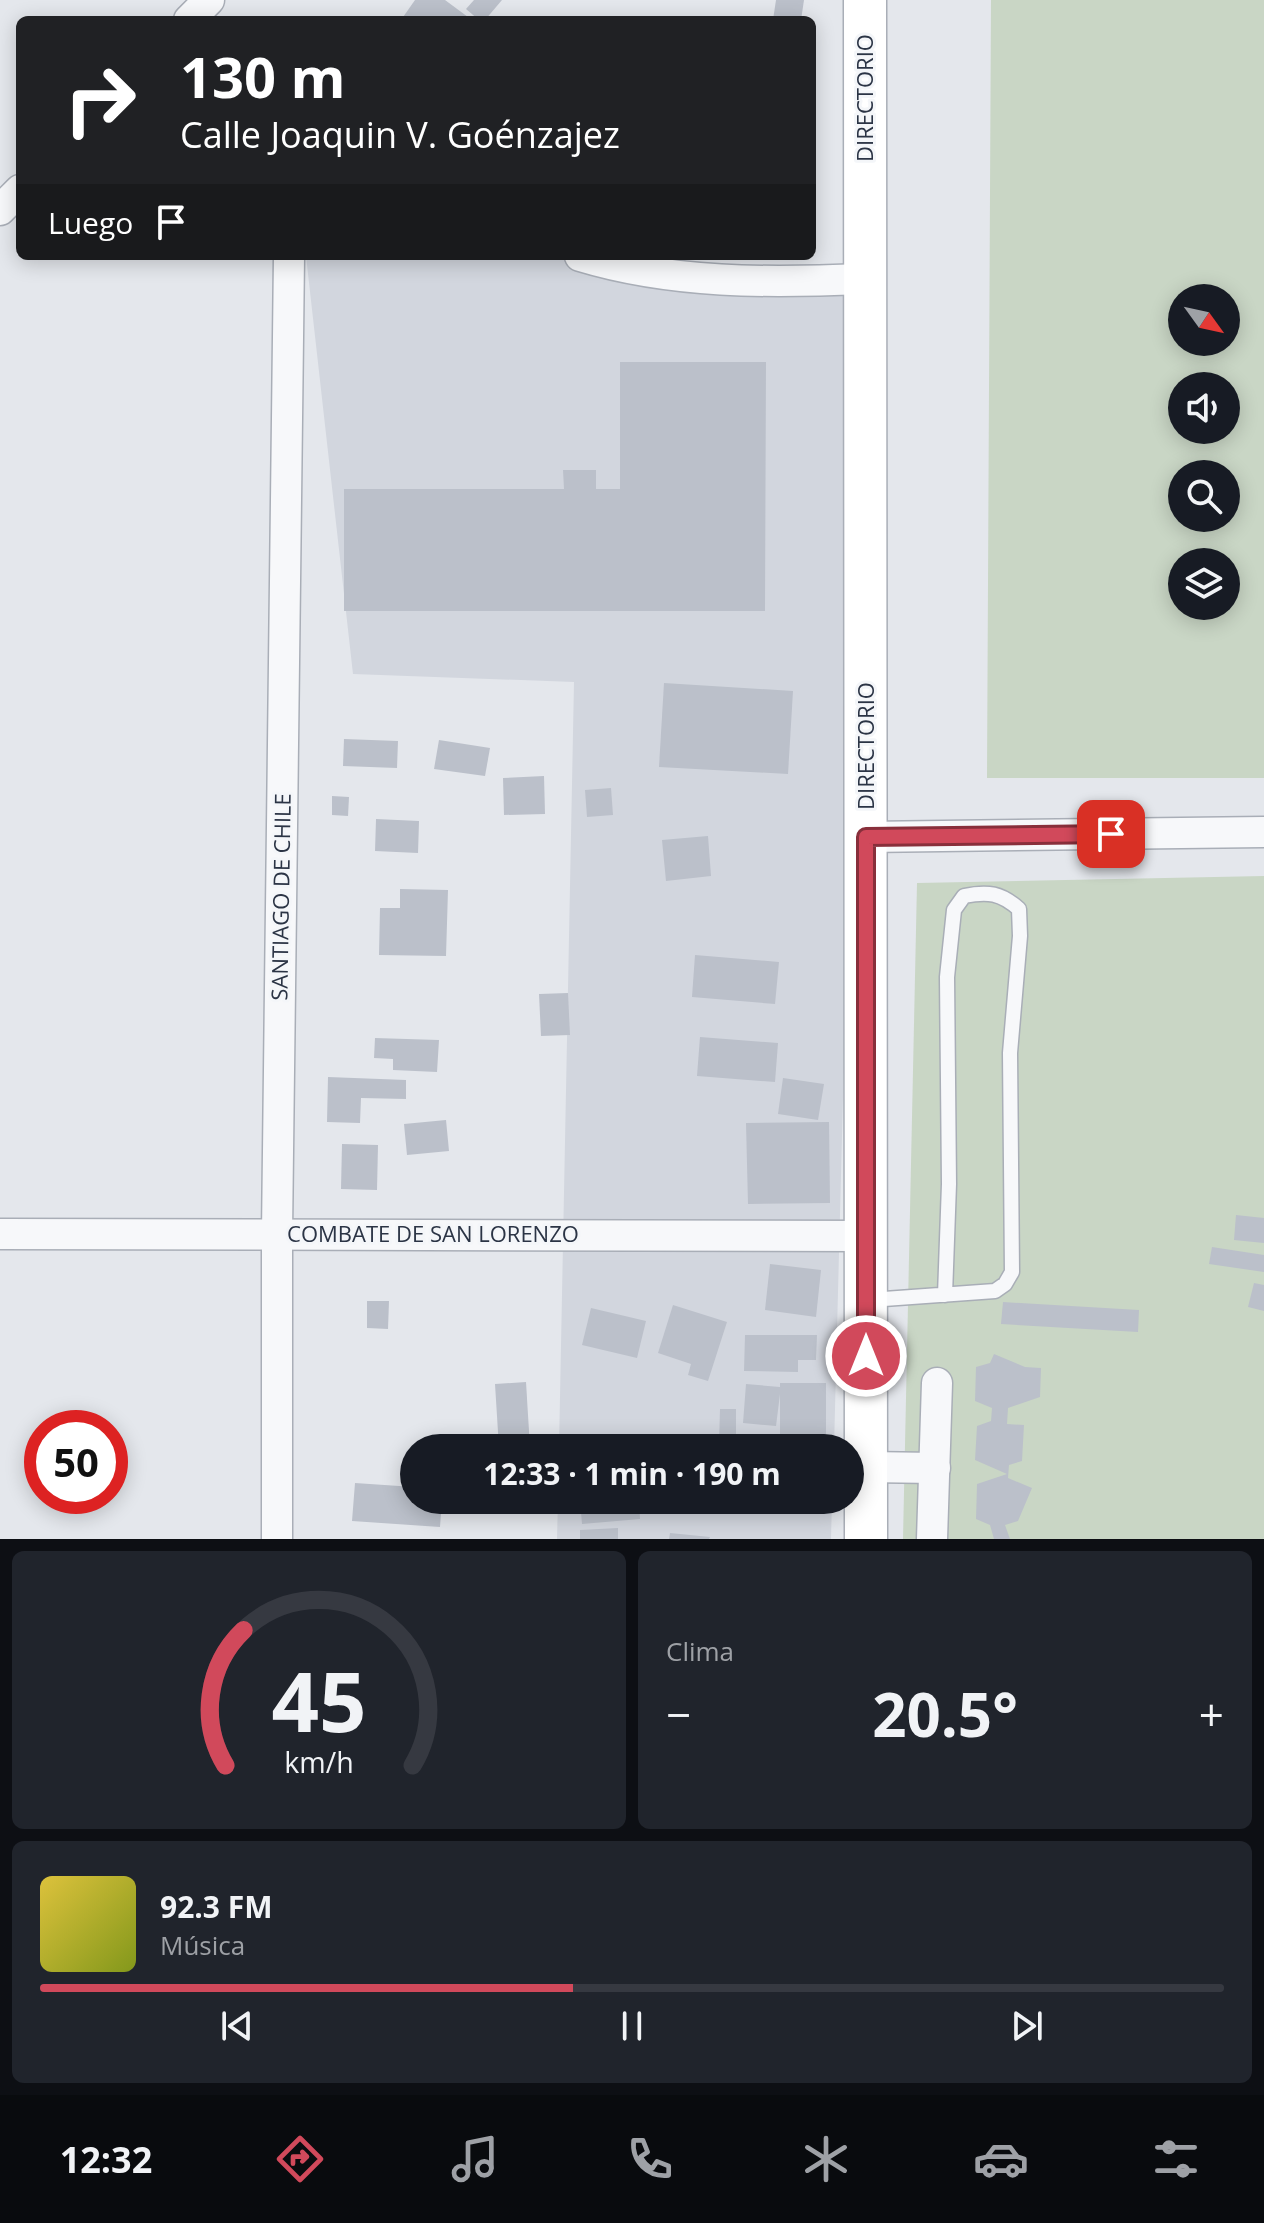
<!DOCTYPE html>
<html lang="es">
<head>
<meta charset="utf-8">
<style>
	body { margin:0; font-family:"Open Sans",sans-serif; background:#20242c; color:#f1f3f6; height:100vh; display:flex; flex-direction:column; font-size:30px; white-space:nowrap }
	* { box-sizing:border-box; margin:0 }
	p { font-size:26px; color:#9ea1a6 }
	.icon { flex:none; width:44px; height:44px; fill:none; stroke:currentColor; stroke-width:2; stroke-linecap:round; stroke-linejoin:round }
	.map { position:relative; height:1539px; overflow:hidden }
	.panel { display:flex; flex-direction:column; gap:12px; padding:12px; background:#0d0f14; flex:1 }
	.panel>* { flex:none }
	.top-card { position:absolute; left:16px; top:16px; width:800px; height:244px; border-radius:12px; box-shadow:0 4px 20px #0003; background:#202124; color:#fff; overflow:hidden }
	.needle { width:52px; rotate:123deg }
	.tools { position:absolute; left:1168px; top:284px; display:grid; gap:16px }
	.tools a { display:grid; place-items:center; width:72px; height:72px; border-radius:50%; background:#171b24; box-shadow:0 4px 20px #0003; font-size:40px }
	.speed { position:absolute; left:24px; top:1410px; display:flex; gap:16px; font-size:40px; font-weight:700; text-align:center }
	.speed>* { display:grid; place-content:center; width:104px; height:104px; border-radius:50%; background:#171b24; box-shadow:0 4px 20px #0003; line-height:1 }
	.speed .limit { border:12px solid #d22; background:#fff; color:#111 }
	.pin { position:absolute; display:grid; place-items:center; width:68px; height:68px; color:#fff; margin:-34px; border-radius:16px; box-shadow:0 4px 12px #0006 }
	.me { position:absolute; width:88px; margin:-44px; rotate:0deg; stroke-linejoin:round; filter:drop-shadow(0 0 6px #0008) }
	.turn { display:flex; align-items:center; gap:28px; height:168px; padding:0 32px; font-size:36px }
	.turn .icon { width:104px; height:104px; stroke-width:2.5 }
	.turn b { display:block; font-size:56px; line-height:68px }
	.then { display:flex; align-items:center; height:76px; padding:0 32px; background:#0003; gap:16px; font-size:30px }
	.big { font-size:60px; font-weight:700; line-height:1.1 }
	.panel .card { flex:1; display:flex; flex-direction:column; justify-content:center; gap:12px; min-width:0; padding:0 28px; border-radius:12px; background:#20242c }
	.panel .dial { align-items:center; gap:0 }
	.dial svg { height:208px; overflow:visible; fill:none; stroke:#363941; stroke-width:7; stroke-linecap:round; text-anchor:middle }
	.dial text { fill:#f1f3f6; stroke:none }
	.song { display:flex; align-items:center; gap:24px }
	.cover { width:96px; height:96px; border-radius:12px; background:linear-gradient(135deg,hsl(50 70% 55%),hsl(70 70% 35%)) }
	.played { height:8px; border-radius:4px; background:linear-gradient(90deg,#d1495b 45%,#363941 45%) }
	.keys { display:flex; justify-content:space-around; direction:ltr }
	.heat { display:flex; justify-content:space-between; align-items:center; font-size:44px; direction:ltr }
	.panel .tiles { flex:1; display:grid; gap:12px; grid-template-columns:1fr 1fr }
	.card:last-child { grid-column:span 2 }
	.trip { position:absolute; left:400px; top:1434px; width:464px; height:80px; border-radius:40px; background:#171b24; box-shadow:0 4px 20px #0003; font-weight:700; line-height:80px; text-align:center }
	.tab-bar { display:flex; height:128px; justify-content:space-around; align-items:center; background:#090b0e; color:#9ea1a6 }
	.tab-bar .icon { width:56px; height:56px }
	.tab-bar .active { color:#d1495b }
	.tab-bar b { font-size:36px; color:#f1f3f6 }
	.map>svg:first-child { display:block }
	.built { fill:#d2d6de }
	.green { fill:#c9d6c5; fill-rule:evenodd }
	.building { fill:#bbc0ca }
	.lines { fill:none; stroke-linecap:round; stroke-linejoin:round }
	.service-casing { stroke:#a9aeb7; stroke-width:17 }
	.minor-casing { stroke:#a9aeb7; stroke-width:33 }
	.secondary-casing { stroke:#a9aeb7; stroke-width:45 }
	.service { stroke:#f7f8fa; stroke-width:14 }
	.minor { stroke:#f7f8fa; stroke-width:30 }
	.secondary { stroke:#fff; stroke-width:42 }
	.route-casing { stroke:#882f3b; stroke-width:20 }
	.route { stroke:#d1495b; stroke-width:14 }
	.labels { text-anchor:middle; stroke-width:6; stroke-linejoin:round; paint-order:stroke }
	.street-label { font-size:22px; fill:#2b3445; stroke:#f4f6f9 }
</style>
</head>
<body>
<div class="map">
<svg width="1264" height="1539" viewBox="0 0 1264 1539">
	<rect width="100%" height="100%" fill="#e4e7ec"/>
	<g class="built">
		<path d="M306,256H580L864,279L834,1448H559L574,682L353,674Z"/>
		<path d="M558,1500H832L831,1539H557Z"/>
	</g>
	<g class="green">
		<path d="M991,0H1264V778H987ZM1182,298H1226V342H1182ZM1182,386H1226V430H1182ZM1182,474H1226V518H1182ZM1182,562H1226V606H1182Z"/>
		<path d="M1264,876V1539H903L917,883Z"/>
	</g>
	<g class="building">
		<path d="M415,0H445L472,20H401Z"/>
		<path d="M474,0H502L485,20H479L466,9Z"/>
		<path d="M776,0H804L801,20H773Z"/>
		<path d="M620,362H766L765,611H344V489H564L563,470H596V489H620Z"/>
		<path d="M664,683L793,691L788,774L659,767Z"/>
		<path d="M344,739L398,741L397,768L343,766Z"/>
		<path d="M439,740L490,748L485,776L434,769Z"/>
		<path d="M544,776L545,814L504,815L503,778Z"/>
		<path d="M611,788L613,815L587,817L585,790Z"/>
		<path d="M332,796L349,797L348,816L332,815Z"/>
		<path d="M376,819L419,821L418,853L375,851Z"/>
		<path d="M708,836L711,876L666,881L662,840Z"/>
		<path d="M400,889L448,890L446,956L379,955L380,908H400Z"/>
		<path d="M695,955L779,962L775,1004L692,997Z"/>
		<path d="M568,993L570,1035L541,1036L539,994Z"/>
		<path d="M700,1037L778,1043L775,1082L697,1076Z"/>
		<path d="M375,1038L439,1040L437,1072L393,1070V1059L374,1058Z"/>
		<path d="M328,1077L406,1080V1099L361,1098L360,1123L327,1122Z"/>
		<path d="M783,1078L824,1084L818,1120L778,1114Z"/>
		<path d="M446,1120L449,1151L407,1155L404,1124Z"/>
		<path d="M829,1122L830,1203L748,1204L746,1123Z"/>
		<path d="M342,1144L378,1145L377,1190L341,1189Z"/>
		<path d="M1236,1215L1264,1218V1243L1234,1240Z"/>
		<path d="M1212,1247L1264,1255V1272L1209,1264Z"/>
		<path d="M770,1264L821,1270L816,1317L765,1310Z"/>
		<path d="M1254,1283L1264,1285V1311L1248,1307Z"/>
		<path d="M367,1301H389L388,1329L367,1328Z"/>
		<path d="M1003,1302L1139,1310L1138,1332L1001,1324Z"/>
		<path d="M673,1305L727,1322L708,1381L688,1375L691,1364L658,1353Z"/>
		<path d="M591,1308L646,1321L637,1358L582,1345Z"/>
		<path d="M745,1335H817L816,1360H798V1372L744,1371Z"/>
		<path d="M994,1354L1025,1367L1041,1368L1040,1397L1008,1408L1007,1424L1024,1425L1022,1461L1009,1465L1008,1478L1032,1488L1018,1521L1005,1525L1010,1539H994L990,1525L976,1519L977,1484L1007,1474L975,1460L977,1426L991,1421L992,1408L975,1401L976,1367L990,1363Z"/>
		<path d="M526,1382L530,1448H499L495,1384Z"/>
		<path d="M780,1383H826V1448H780V1394L776,1426L743,1423L746,1384L780,1387Z"/>
		<path d="M720,1409H736V1445H719Z"/>
		<path d="M355,1483L414,1487V1500H442L440,1527L352,1521Z"/>
		<path d="M580,1500H639L640,1519L582,1524Z"/>
		<path d="M618,1528V1539H580V1530Z"/>
		<path d="M670,1533L710,1537L709,1539H669Z"/>
	</g>
	<g class="lines">
		<defs>
			<path id="service" d="M870,1300L995,1291L1005,1284L1012,1272L1010,1053L1020,936L1019,909C1001,893 988,891 964,896L954,910L947,977L949,1184L945,1295"/>
			<g id="minor">
				<path d="M189,20L209,0"/>
				<path d="M0,210L20,190"/>
				<path d="M580,256C672,284 769,283 864,279"/>
				<path d="M866,837L1264,832"/>
				<path d="M0,1234L865,1236"/>
				<path d="M867,1467L935,1468"/>
				<path d="M277,1539V1233L289,256"/>
				<path d="M932,1539L937,1383"/>
			</g>
			<path id="secondary" d="M865,0L866,1539"/>
		</defs>
		<use href="#service" class="service-casing"/>
		<use href="#minor" class="minor-casing"/>
		<use href="#secondary" class="secondary-casing"/>
		<use href="#service" class="service"/>
		<use href="#minor" class="minor"/>
		<use href="#secondary" class="secondary"/>
	</g>
	<g class="lines">
		<defs>
			<path id="route" d="M866,1356V837L1111,834"/>
		</defs>
		<use href="#route" class="route-casing"/>
		<use href="#route" class="route"/>
	</g>
	<g class="labels">
		<g class="street-label">
			<text transform="translate(865 98) rotate(-90)" y="8">DIRECTORIO</text>
			<text transform="translate(866 746) rotate(-90)" y="8">DIRECTORIO</text>
			<text transform="translate(281 897) rotate(-89)" y="8">SANTIAGO DE CHILE</text>
			<text x="433" y="1242">COMBATE DE SAN LORENZO</text>
		</g>
	</g>
</svg>
<div class="tools">
<a><svg class="needle" viewBox="-14 -14 28 28"><path d="M0-13l5 13h-10z" fill="#e53935"/><path d="M0 13l5-13h-10z" fill="#9ea1a6"/></svg></a>
<a><svg class="icon" aria-label="sound" viewBox="0 0 24 24"><path d="M4 9h4l5-4v14l-5-4H4zM17 9q2 3 0 6"/></svg></a>
<a><svg class="icon" aria-label="search" viewBox="0 0 24 24"><circle cx="10" cy="10" r="6"/><path d="M15 15l6 6"/></svg></a>
<a><svg class="icon" aria-label="layers" viewBox="0 0 24 24"><path d="M12 4l9 5-9 5-9-5zM3 14l9 5 9-5"/></svg></a>
</div>
<div class="speed"><div class="limit">50</div></div>
<div class="pin" style="left:1111px;top:834px;background:#d93025"><svg class="icon" aria-label="arrive" viewBox="0 0 24 24"><path d="M6 21V4h12l-3 4 3 4H6"/></svg></div>
<svg class="me" style="left:866px;top:1356px" viewBox="-20 -20 40 40"><circle r="17" fill="#d1495b" stroke="#fff" stroke-width="3"/><path d="M0-11L8 9 0 5-8 9z" fill="#fff"/></svg>
<div class="trip">12:33 · 1 min · 190 m</div>
<div class="top-card">
<div class="turn"><svg class="icon" aria-label="right" viewBox="0 0 24 24"><path d="M7 20v-9h11M14 6l5 5-5 5"/></svg><div><b>130 m</b>Calle Joaquin V. Goénzajez</div></div>
<div class="then">Luego<svg class="icon" aria-label="arrive" viewBox="0 0 24 24"><path d="M6 21V4h12l-3 4 3 4H6"/></svg></div>
</div>
</div>
<section class="panel">
<div class="tiles">
<div class="card dial"><svg viewBox="0 0 100 80">
<path d="M14 69A42 42 0 1 1 86 69"/>
<path d="M14 69A42 42 0 0 1 21 17" stroke="#d1495b"/>
<text x="50" y="56" font-size="32" font-weight="700">45</text>
<text x="50" y="72" font-size="11">km/h</text>
</svg></div>
<div class="card"><p>Clima</p>
<div class="heat"><a>−</a><b class="big">20.5°</b><a>+</a></div>
</div>
<div class="card">
<div class="song"><i class="cover"></i><div><b>92.3 FM</b><p>Música</p></div></div>
<div class="played"></div>
<div class="keys"><svg class="icon" aria-label="previous" viewBox="0 0 24 24"><path d="M18 5L8 12l10 7zM5 5v14"/></svg><svg class="icon" aria-label="pause" viewBox="0 0 24 24"><path d="M8 5v14M16 5v14"/></svg><svg class="icon" aria-label="next" viewBox="0 0 24 24"><path d="M6 5l10 7-10 7zM19 5v14"/></svg></div>
</div>
</div>
</section>
<nav class="tab-bar">
<b>12:32</b>
<svg class="icon active" aria-label="directions" viewBox="0 0 24 24"><path d="M12 3l9 9-9 9-9-9zM9 14v-3h6M13 9l2 2-2 2"/></svg>
<svg class="icon" aria-label="music" viewBox="0 0 24 24"><path d="M9 18V5l10-2v13"/><circle cx="6" cy="18" r="3"/><circle cx="16" cy="16" r="3"/></svg>
<svg class="icon" aria-label="phone" viewBox="0 0 24 24"><path d="M5 4h4l2 5-3 2q2 4 5 5l2-3 5 2v4C11 20 4 13 5 4z"/></svg>
<svg class="icon" aria-label="climate" viewBox="0 0 24 24"><path d="M12 3v18M4 7l16 10M4 17L20 7"/></svg>
<svg class="icon" aria-label="car" viewBox="0 0 24 24"><path d="M5 17H2v-5l4-1 3-4h7l3 4 3 1v5h-3M9 17h6M6 11h13"/><circle cx="7" cy="17" r="2"/><circle cx="17" cy="17" r="2"/></svg>
<svg class="icon" aria-label="filters" viewBox="0 0 24 24"><path d="M4 7h16M4 17h16"/><circle cx="9" cy="7" r="2"/><circle cx="15" cy="17" r="2"/></svg>
</nav>
</body>
</html>
